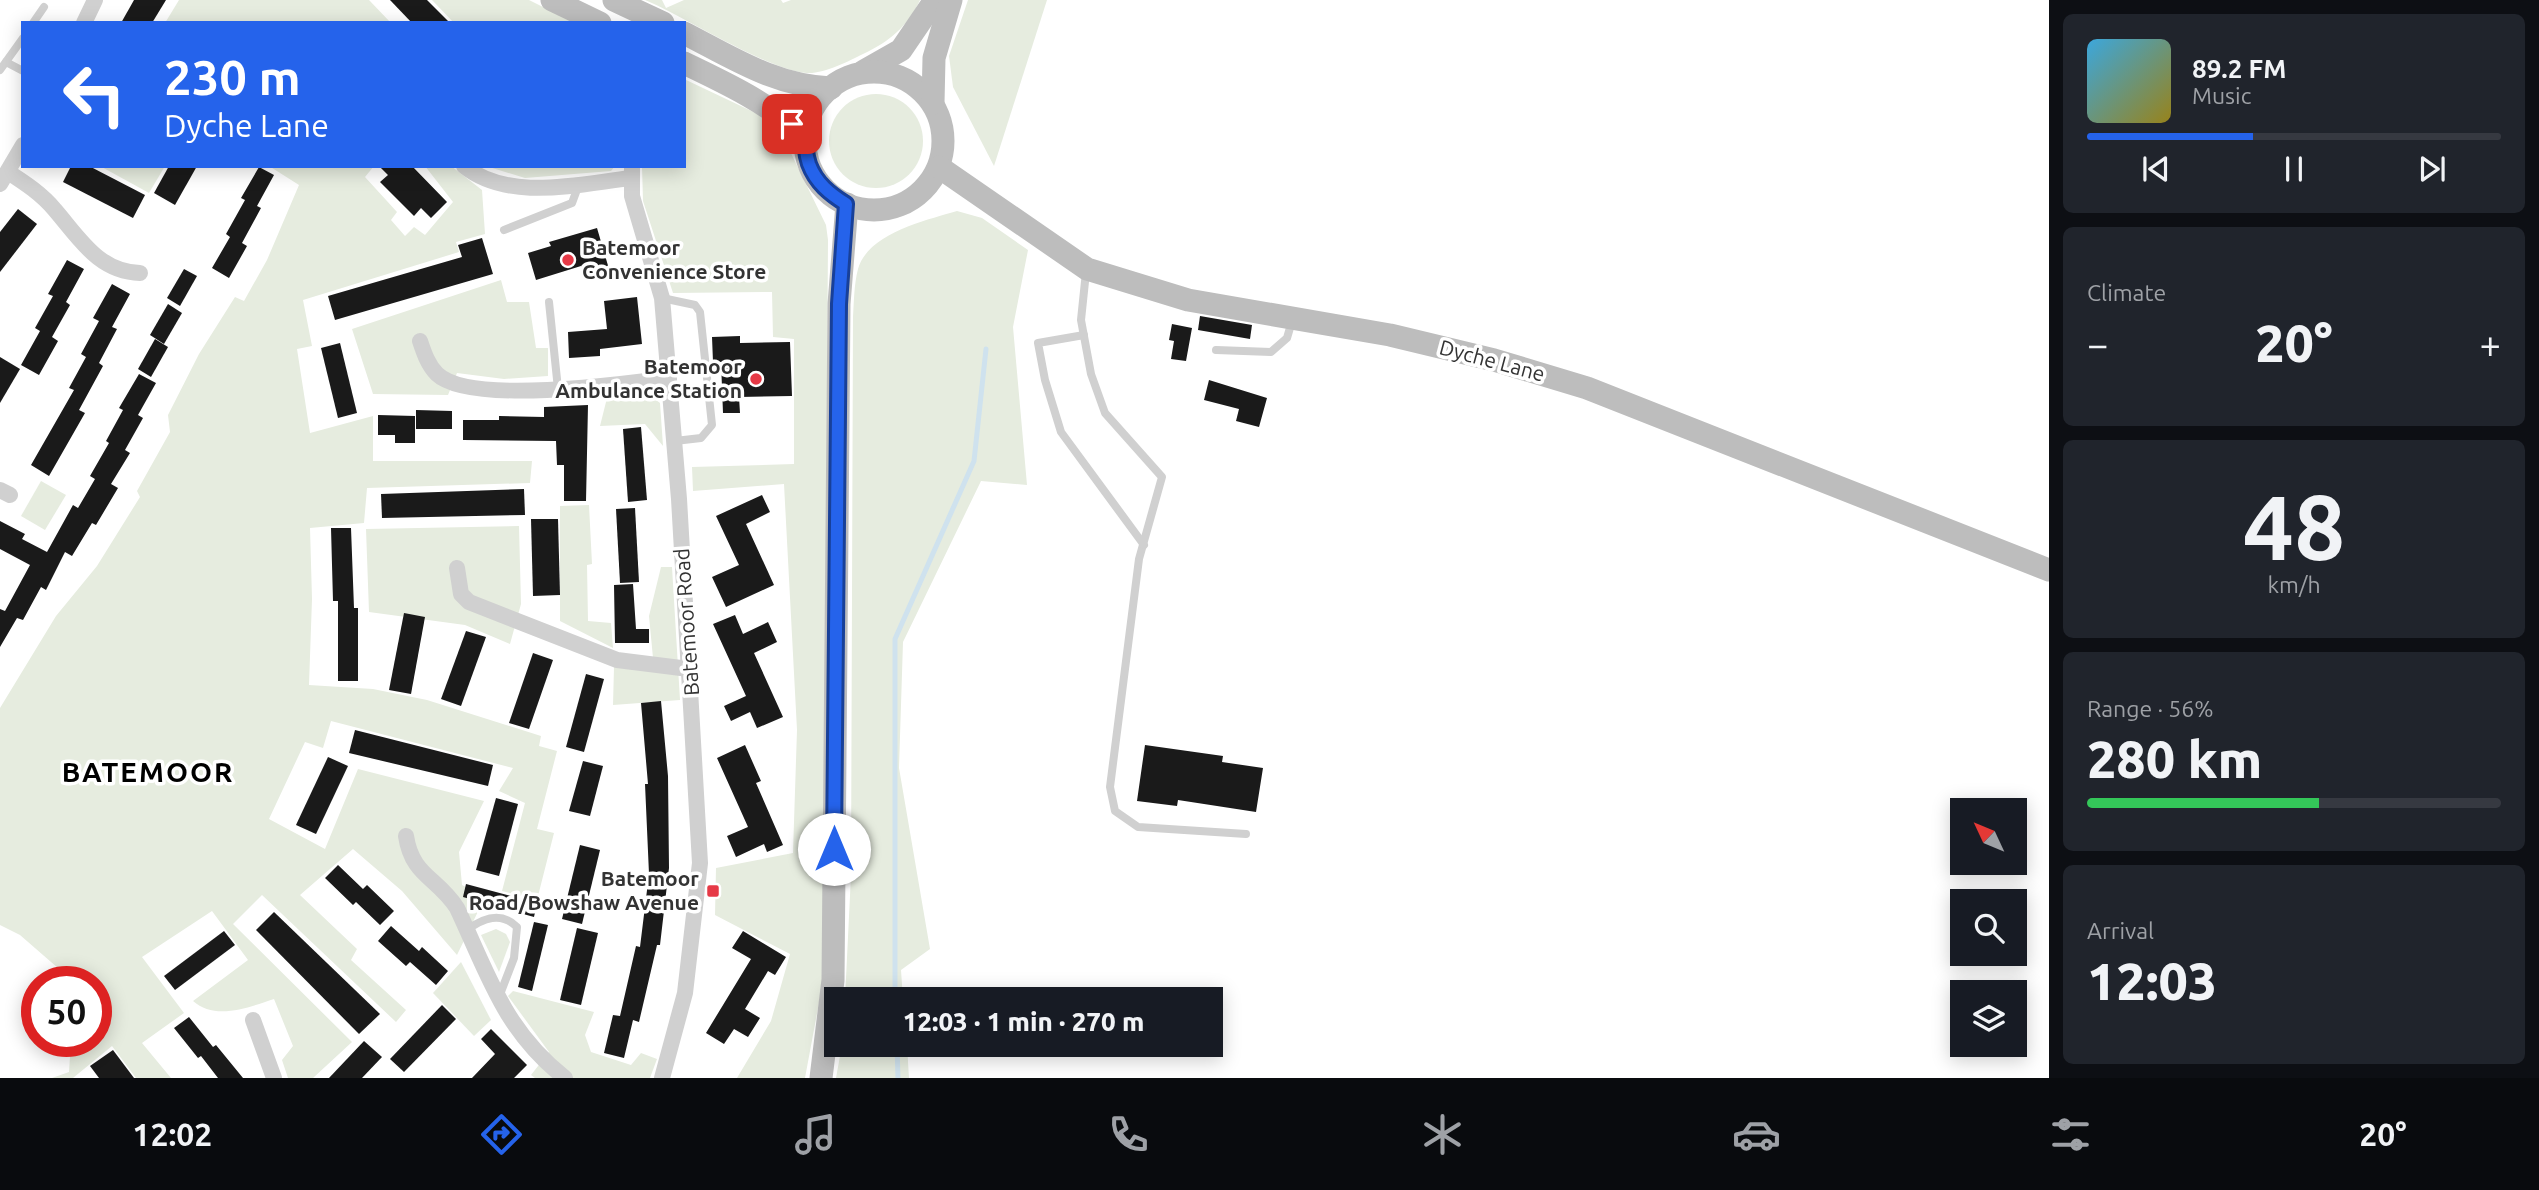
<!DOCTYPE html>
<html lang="en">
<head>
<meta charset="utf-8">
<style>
	body { margin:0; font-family:Ubuntu,sans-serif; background:#20242c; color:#f1f3f6; height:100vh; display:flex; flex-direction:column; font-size:26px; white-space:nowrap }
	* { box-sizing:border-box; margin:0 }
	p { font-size:23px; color:#9ea1a6 }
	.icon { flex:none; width:38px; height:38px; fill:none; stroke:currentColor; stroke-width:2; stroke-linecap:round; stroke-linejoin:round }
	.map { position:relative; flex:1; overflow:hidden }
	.details { display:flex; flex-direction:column; gap:14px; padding:14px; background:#0d0f14; width:490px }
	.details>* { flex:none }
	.top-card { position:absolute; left:21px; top:21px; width:665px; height:147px; border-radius:0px; box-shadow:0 4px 18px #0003; background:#2563eb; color:#fff; overflow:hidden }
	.needle { width:46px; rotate:314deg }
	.controls { position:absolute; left:1950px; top:798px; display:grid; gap:14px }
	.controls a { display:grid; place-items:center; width:77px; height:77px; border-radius:0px; background:#171b24; box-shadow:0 4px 18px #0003; font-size:35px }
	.speed { position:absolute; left:21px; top:966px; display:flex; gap:14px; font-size:35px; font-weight:700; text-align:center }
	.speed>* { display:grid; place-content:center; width:91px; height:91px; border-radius:50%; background:#171b24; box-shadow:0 4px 18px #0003; line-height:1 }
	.speed .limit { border:10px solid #d22; background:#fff; color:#111 }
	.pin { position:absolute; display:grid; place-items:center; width:60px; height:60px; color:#fff; margin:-30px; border-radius:14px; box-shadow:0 4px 10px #0006 }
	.me { position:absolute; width:77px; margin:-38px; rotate:0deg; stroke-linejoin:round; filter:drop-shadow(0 0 5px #0008) }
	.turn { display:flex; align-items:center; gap:24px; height:147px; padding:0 28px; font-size:32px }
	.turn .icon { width:91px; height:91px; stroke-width:2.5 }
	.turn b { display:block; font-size:49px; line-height:60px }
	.big { font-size:52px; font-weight:800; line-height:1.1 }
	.details .widget { flex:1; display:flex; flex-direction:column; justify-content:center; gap:10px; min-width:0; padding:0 24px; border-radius:10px; background:#20242c }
	.details .dial { align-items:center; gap:0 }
	.dial b { font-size:91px; line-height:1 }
	.song { display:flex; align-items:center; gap:21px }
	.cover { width:84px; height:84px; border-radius:10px; background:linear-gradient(135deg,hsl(200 70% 55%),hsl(50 70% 35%)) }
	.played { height:7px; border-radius:4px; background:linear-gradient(90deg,#2563eb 40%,#363941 40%) }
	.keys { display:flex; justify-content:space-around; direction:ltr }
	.heat { display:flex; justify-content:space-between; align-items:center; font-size:38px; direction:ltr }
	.charge { height:10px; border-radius:5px; background:linear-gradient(90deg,#34c759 56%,#363941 0) }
	.trip { position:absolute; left:824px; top:987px; width:399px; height:70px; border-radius:0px; background:#171b24; box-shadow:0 4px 18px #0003; font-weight:800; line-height:70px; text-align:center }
	.tab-bar { display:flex; height:112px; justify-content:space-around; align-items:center; background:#090b0e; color:#9ea1a6 }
	.tab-bar .icon { width:49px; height:49px }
	.tab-bar .on { color:#2563eb }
	.tab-bar b { font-size:32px; color:#f1f3f6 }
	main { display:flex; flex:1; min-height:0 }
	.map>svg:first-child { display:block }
	.green { fill:#e6ecdf }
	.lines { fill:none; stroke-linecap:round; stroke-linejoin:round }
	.stream { stroke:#cfe2ee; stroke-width:5 }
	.building { fill:#1a1a1a }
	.lane { stroke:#d0d0d0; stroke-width:8 }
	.street { stroke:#d0d0d0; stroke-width:16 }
	.secondary { stroke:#bdbdbd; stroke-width:23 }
	.route-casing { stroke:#184099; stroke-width:18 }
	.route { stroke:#2563eb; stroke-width:12 }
	.poi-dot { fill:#e63946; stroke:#fff; stroke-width:2.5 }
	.labels { text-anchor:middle; stroke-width:7; stroke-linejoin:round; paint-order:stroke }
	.poi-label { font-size:21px; font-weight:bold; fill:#333; stroke:#fff; text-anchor:end }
	.street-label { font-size:21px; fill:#333; stroke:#fff }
	.district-label { font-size:28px; font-weight:bold; letter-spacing:2px; fill:#000; stroke:#fff }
</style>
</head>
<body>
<main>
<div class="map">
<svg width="2049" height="1078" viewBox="0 0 2049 1078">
	<rect width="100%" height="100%" fill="#fff"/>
	<g class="green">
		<path d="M179,0H369L391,23H165Z"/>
		<path d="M432,0H529L575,23H454Z"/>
		<path d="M645,0H662L666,8L684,0H781L783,3L791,0H920C908,26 889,42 863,54C849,61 824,74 807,73C767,70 686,17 645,0Z"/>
		<path d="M968,0H1047L994,166L953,87L949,56Z"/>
		<path d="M684,79L762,116L776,130L787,145L826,225L828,240L823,981L805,1078H737L771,1021L790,954L715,915L716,868L793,853L797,730L784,484L693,491L692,467L794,464V339L773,337L772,292L673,293L643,201L642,166H684Z"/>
		<circle cx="876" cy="141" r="47"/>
		<path d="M100,166H165L149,193Z"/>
		<path d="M269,166H374L365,177L397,212L391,220L405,236L414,227L425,235L453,202L425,166H451L482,190L485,234L456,242L459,252L303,300L312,346L297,349L310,433L373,416V461H532L530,483L367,488L364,523L310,528L312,599L309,685L373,689L427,700L541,736L539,746L557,751L537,829L554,833L537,900L502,891L525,803L499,791L513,768L331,721L323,748L305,742L269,819L325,849L358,769L484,801L459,852L462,885L485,897L457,955L402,891L353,849L300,895L357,949L351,960L406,1010L396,1022L262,895L233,924L352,1042L313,1078H288L282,1060L293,1046L274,999C250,1007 215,1021 193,1001L248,960L212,911L142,957L184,1013L142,1043L171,1078H136L112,1046L73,1078H52L69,1072L71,1041H96V982H74L20,935L0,925V708L56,616L97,566L140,497L137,491L170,432L168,415L199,354L235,297L244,301L267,260L299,185Z"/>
		<path d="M486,166H615L611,171L525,178Z"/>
		<path d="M957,211L982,218L1028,250L1013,327L1027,485L981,481L903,642L899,768L930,949L901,970L903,999H845L851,875L853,317C854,302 854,284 858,269C868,233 927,220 957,211Z"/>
		<path d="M501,280L507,302H529L536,348H548V376L504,379L457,373L448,395L373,394L352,329Z"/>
		<path d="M641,388L660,403L663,446L645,424L600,426L607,398Z"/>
		<path d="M41,481L66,495L45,530L21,516Z"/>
		<path d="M589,505L592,564L587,565L588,621L611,623L613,648L560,621V506Z"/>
		<path d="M519,526L521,604L510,644L465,625L369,612L366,529Z"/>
		<path d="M661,567H672L680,700L613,705L614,667L653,658L649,616Z"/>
		<path d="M496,929L506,934L510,942L499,972L481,935Z"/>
		<path d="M461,962L491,1020L474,1036L433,993Z"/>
		<path d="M513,991L594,1012L585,1035L591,1052L631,1065L641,1053L657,1059L650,1078H535L531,1075L549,1052L508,996Z"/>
		<path d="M842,1045H907L909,1078H836Z"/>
	</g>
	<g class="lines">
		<g class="stream">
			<path d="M895,999V639L974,461L986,349"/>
			<path d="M897,1045L898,1078"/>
		</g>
	</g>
	<g class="building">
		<path d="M134,0H166L152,23H121Z"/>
		<path d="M390,0H427L450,23H412Z"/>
		<path d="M71,166H89L145,195L133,218L63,182Z"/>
		<path d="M169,166H197L175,205L154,193Z"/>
		<path d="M379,166H412L447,202L431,218L421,208L414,216L380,182L388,175Z"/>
		<path d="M259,167L274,175L257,206L261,208L242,243L247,246L229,278L212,268L230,237L226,234L245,200L241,198Z"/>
		<path d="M18,209L37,224L0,272V232Z"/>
		<path d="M597,228L609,269L584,276L581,266L536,280L528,253L551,246L549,242Z"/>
		<path d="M482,238L493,274L335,320L328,296L462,257L458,245Z"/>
		<path d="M67,260L84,269L66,302L70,305L52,337L58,341L39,375L21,365L40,331L35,328L53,296L48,294Z"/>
		<path d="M184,269L197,276L180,306L167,298Z"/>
		<path d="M112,284L130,294L112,327L117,329L99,363L103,366L79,410L85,413L49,476L31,465L74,390L69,388L86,357L81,354L99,321L93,318Z"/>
		<path d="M637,297L642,344L600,349V356L569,358L568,332L607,329L604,301Z"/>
		<path d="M168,304L182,313L164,344L150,335Z"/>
		<path d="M1200,316L1252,325L1250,339L1198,330Z"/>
		<path d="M1172,324L1192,328L1186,361L1171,359L1174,341L1169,340Z"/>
		<path d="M740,336V343L790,342L792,396L739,397L740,413H723L721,362H713L712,337Z"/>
		<path d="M155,339L168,347L151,377L138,369Z"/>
		<path d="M340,343L357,413L338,418L321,348Z"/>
		<path d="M0,357L20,369L0,403Z"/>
		<path d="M139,374L156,383L138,415L143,418L125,450L130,453L111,484L118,488L96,525L92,523L72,556L65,552L46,590L41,587L23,620L17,618L0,647V609L5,611L30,565L0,549V521L25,534L22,539L47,552L73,505L78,508L95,479L90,476L109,443L106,441L123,410L119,408Z"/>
		<path d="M1209,380L1267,398L1259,427L1236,421L1239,409L1204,400Z"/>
		<path d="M588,405L586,501H564V465H557L556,441L463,440V420H499V416L544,417V407Z"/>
		<path d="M416,410L452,411V429H416Z"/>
		<path d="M378,415L415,416V443H395V435H378Z"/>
		<path d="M641,427L647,500L628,502L623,429Z"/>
		<path d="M524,489L525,515L382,518L381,494Z"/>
		<path d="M762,495L770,512L746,524L774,585L726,607L712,577L739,565L716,516Z"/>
		<path d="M635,508L639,582L620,583L616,509Z"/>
		<path d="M531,519H558L560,595L533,596Z"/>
		<path d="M331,528H351L354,608H358V681H338V601H333Z"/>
		<path d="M633,584L636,629H649V643H615L614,585Z"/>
		<path d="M404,613L425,617L411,694L389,690Z"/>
		<path d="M735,615L743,634L768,622L777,642L754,653L783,717L757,728L750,712L731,721L724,706L746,696L713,624Z"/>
		<path d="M466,631L486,637L461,706L441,699Z"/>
		<path d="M533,653L553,660L529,729L509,723Z"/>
		<path d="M586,674L604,679L584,752L566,747Z"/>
		<path d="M661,701L668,776L669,868L660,945H657L639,1022L633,1020L624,1058L604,1053L613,1015L620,1016L636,946L640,947L649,874L645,784H648L641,703Z"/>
		<path d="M355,730L493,765L488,786L349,753Z"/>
		<path d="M745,745L761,781L756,783L783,845L767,852L764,844L736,857L727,836L748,827L717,758Z"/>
		<path d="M1145,745L1223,756L1222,762L1263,768L1256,812L1178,800L1177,806L1137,801Z"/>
		<path d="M328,757L348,766L316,834L296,825Z"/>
		<path d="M583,761L603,766L590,816L569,811Z"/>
		<path d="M496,798L518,804L499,876L476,870Z"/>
		<path d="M580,845L600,850L582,924L562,919Z"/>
		<path d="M338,865L363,889L367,885L394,911L380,925L356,902L353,905L325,878Z"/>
		<path d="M466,884L537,903L534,917L463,897Z"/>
		<path d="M274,912L380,1014L359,1034L256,930Z"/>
		<path d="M534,922L548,925L532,991L518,987Z"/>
		<path d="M391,926L419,951L422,947L448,971L436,985L410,962L406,966L378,941Z"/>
		<path d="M577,928L598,933L581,1005L560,1000Z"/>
		<path d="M224,931L235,945L175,990L164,976Z"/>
		<path d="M743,931L786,957L775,975L768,971L745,1009L760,1018L748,1037L734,1029L724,1044L706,1033L751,959L732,948Z"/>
		<path d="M442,1005L456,1019L404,1072L390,1059Z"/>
		<path d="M189,1017L213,1047L216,1045L243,1078H218L201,1056L198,1058L174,1028Z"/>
		<path d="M491,1029L527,1065L514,1078H472L495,1054L481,1039Z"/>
		<path d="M364,1041L382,1057L362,1078H329Z"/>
		<path d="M113,1050L134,1078H99L90,1066Z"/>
	</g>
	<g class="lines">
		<g class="lane">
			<path d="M33,23L44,7"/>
			<path d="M6,62L23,71"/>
			<path d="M0,70L23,38"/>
			<path d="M504,230L572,203L579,184"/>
			<path d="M1086,272L1081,320L1091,374L1105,413L1162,477L1139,559L1110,787L1115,811L1138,827L1246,834"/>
			<path d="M662,298L695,305L700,312L712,425L701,438L675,441"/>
			<path d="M549,302L558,389"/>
			<path d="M1084,335L1038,343L1045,380L1061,432L1144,545"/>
			<path d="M1216,350L1271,352L1287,338L1292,321"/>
			<path d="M467,930C483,918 501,911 517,927L514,958L499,997"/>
		</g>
		<g class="street">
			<path d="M84,23L95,0"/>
			<path d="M464,166C509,202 578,184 631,178"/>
			<path d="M632,166V196L662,298L679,499L700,863L685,993L662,1078"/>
			<path d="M8,172C25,183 42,194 55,210C80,239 99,272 140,273"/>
			<path d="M0,184L23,145"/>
			<path d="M420,341C424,353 428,365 437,374C469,405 624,384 669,378"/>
			<path d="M0,490L10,495"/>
			<path d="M457,568L461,594L469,602L617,660L689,669"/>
			<path d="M406,836C412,876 437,877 457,908C489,976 504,1030 565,1078"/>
			<path d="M253,1020L274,1078"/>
		</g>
		<g class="secondary">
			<path d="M552,0L600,23"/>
			<path d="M614,0L663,23"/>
			<path d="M684,33C733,58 775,86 831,88"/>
			<path d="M684,63C728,84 768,103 805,136"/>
			<path d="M864,71L901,50L935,0"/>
			<circle cx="874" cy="141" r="69"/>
			<path d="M933,103L934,58L951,0"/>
			<path d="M939,167L1087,269L1188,300L1390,335L1494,360L1587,388L2049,570"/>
			<path d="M821,1078L833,980L839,304L847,204"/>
		</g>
	</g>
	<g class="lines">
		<defs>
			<path id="route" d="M792,124C811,142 802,143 809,164C816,183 830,194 846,204L839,304L834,849"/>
		</defs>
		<use href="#route" class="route-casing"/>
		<use href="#route" class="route"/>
	</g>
	<g class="poi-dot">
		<circle cx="568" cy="260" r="7"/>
		<circle cx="756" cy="379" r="7"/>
		<rect x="706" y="884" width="14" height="14" rx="3.5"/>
	</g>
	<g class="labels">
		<g class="poi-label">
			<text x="582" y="255" text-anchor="start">Batemoor<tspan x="582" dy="24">Convenience Store</tspan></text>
			<text x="742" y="374">Batemoor<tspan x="742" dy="24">Ambulance Station</tspan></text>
			<text x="699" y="886">Batemoor<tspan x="699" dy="24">Road/Bowshaw Avenue</tspan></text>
		</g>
		<g class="street-label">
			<text transform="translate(1492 361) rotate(15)" y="7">Dyche Lane</text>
			<text transform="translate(687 622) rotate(-94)" y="7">Batemoor Road</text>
		</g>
		<g class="district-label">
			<text x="148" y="782">BATEMOOR</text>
		</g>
	</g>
</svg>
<div class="controls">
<a><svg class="needle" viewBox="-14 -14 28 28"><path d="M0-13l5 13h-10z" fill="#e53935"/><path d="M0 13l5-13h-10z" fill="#9ea1a6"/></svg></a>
<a><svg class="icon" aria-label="search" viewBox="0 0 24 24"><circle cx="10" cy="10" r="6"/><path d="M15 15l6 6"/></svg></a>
<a><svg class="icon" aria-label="layers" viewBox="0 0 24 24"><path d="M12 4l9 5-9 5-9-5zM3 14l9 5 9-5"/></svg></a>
</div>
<div class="speed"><div class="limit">50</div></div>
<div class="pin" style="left:792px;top:124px;background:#d93025"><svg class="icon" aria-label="arrive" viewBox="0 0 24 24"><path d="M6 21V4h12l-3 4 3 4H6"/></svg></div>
<svg class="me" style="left:834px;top:849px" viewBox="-20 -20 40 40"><circle r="19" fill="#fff"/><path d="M0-13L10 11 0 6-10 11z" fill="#2563eb"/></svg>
<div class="trip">12:03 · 1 min · 270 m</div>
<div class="top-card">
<div class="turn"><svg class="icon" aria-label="left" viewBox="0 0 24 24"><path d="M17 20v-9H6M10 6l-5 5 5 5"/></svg><div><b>230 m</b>Dyche Lane</div></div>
</div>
</div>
<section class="details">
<div class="widget">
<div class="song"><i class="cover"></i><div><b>89.2 FM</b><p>Music</p></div></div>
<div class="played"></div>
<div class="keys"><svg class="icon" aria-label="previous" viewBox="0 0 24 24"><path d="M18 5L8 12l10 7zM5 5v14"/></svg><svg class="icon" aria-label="pause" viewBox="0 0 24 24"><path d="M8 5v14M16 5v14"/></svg><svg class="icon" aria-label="next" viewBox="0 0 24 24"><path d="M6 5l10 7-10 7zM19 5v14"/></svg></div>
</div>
<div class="widget"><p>Climate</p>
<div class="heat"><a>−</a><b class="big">20°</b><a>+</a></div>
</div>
<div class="widget dial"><b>48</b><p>km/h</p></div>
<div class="widget"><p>Range · 56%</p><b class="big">280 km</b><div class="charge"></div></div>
<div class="widget"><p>Arrival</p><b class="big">12:03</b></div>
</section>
</main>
<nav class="tab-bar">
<b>12:02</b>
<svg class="icon on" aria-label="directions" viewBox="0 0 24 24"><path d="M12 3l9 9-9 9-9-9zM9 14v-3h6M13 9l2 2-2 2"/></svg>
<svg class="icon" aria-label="music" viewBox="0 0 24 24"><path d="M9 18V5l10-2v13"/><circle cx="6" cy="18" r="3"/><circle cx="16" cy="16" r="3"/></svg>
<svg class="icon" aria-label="phone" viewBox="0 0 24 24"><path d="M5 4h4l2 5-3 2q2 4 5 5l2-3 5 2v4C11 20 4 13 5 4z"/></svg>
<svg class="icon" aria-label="climate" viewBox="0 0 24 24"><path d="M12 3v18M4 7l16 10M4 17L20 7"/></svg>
<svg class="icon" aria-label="car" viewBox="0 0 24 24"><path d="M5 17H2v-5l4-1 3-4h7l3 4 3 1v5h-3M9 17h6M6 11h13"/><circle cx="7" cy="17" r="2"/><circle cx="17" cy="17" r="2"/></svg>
<svg class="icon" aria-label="filters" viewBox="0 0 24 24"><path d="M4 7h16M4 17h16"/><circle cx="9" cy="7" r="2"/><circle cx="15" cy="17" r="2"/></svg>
<b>20°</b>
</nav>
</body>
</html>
